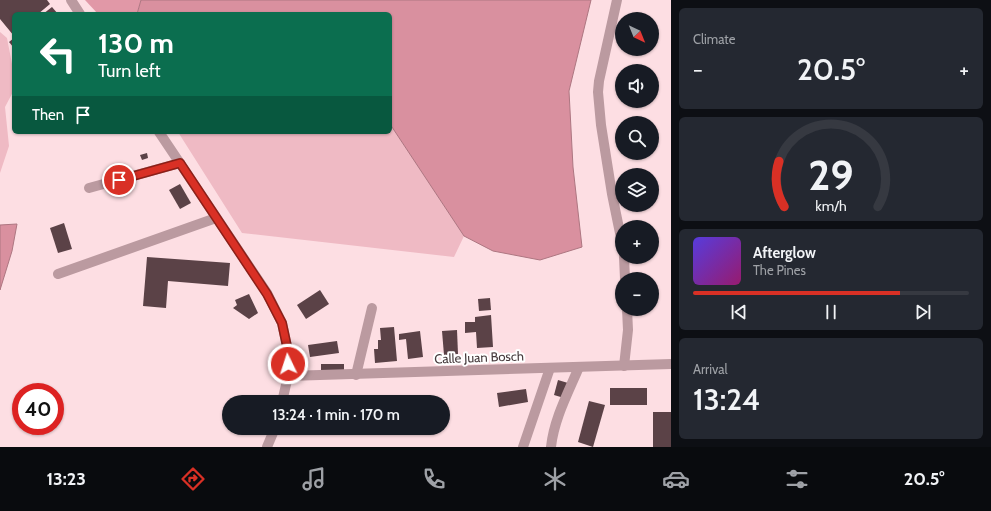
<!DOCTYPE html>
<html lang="en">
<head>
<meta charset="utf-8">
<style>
	body { margin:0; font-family:Cabin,sans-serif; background:#242831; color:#f1f3f6; height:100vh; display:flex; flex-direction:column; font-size:15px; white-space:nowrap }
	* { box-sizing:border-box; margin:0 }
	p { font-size:13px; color:#9ea1a6 }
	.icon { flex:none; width:22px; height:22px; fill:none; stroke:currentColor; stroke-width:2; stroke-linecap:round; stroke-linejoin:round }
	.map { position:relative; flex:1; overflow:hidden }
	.details { display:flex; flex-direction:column; gap:8px; padding:8px; background:#0d0f14; width:320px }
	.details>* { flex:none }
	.top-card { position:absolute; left:12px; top:12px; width:380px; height:122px; border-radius:6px; box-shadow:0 1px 3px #0004; background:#0b6e4f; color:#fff; overflow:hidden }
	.needle { width:26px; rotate:137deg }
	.buttons { position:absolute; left:615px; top:12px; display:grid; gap:8px }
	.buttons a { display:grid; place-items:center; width:44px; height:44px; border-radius:50%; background:#171b24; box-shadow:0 1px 3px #0004; font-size:20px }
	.speed { position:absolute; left:12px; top:383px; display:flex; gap:8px; font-size:20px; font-weight:700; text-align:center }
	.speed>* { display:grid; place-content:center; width:52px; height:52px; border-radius:50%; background:#171b24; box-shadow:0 1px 3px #0004; line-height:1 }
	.speed .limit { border:6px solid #d22; background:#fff; color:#111 }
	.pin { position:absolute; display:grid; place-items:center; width:34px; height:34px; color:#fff; margin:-17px; border:2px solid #fff; border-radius:50%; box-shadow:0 1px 4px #0007 }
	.me { position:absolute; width:44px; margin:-22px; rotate:356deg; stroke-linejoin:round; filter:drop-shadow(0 0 3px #0008) }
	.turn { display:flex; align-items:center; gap:14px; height:84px; padding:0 20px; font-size:18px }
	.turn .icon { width:52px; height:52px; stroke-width:2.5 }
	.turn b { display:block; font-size:28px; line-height:34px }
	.then { display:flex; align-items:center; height:38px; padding:0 20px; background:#0003; gap:8px; font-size:15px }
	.big { font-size:30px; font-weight:600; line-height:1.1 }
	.details .tile { flex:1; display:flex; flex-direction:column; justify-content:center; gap:6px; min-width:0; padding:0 14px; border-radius:6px; background:#242831 }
	.details .dial { align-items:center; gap:0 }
	.dial svg { height:104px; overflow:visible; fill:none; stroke:#363941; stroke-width:7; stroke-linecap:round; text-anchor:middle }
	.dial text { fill:#f1f3f6; stroke:none }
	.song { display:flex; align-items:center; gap:12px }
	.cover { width:48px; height:48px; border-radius:6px; background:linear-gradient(135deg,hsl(250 70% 55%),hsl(320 70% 35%)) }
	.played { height:4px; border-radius:2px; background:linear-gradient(90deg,#d93025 75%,#363941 75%) }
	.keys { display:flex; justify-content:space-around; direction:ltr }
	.heat { display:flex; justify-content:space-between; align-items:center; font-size:22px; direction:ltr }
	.trip { position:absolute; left:222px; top:395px; width:228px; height:40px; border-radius:20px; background:#171b24; box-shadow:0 1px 3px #0004; font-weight:600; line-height:40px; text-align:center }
	.dock { display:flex; height:64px; justify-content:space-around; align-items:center; background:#090b0e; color:#9ea1a6 }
	.dock .icon { width:28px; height:28px }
	.dock .current { color:#d93025 }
	.dock b { font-size:18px; color:#f1f3f6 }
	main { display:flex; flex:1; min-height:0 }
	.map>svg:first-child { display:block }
	.green { fill:#efbac4 }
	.forest { fill:#e198a7 }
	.water { fill:#d9909f; stroke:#ad7681 }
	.building { fill:#5b4247 }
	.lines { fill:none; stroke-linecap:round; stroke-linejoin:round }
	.minor { stroke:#bb9aa0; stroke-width:10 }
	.route-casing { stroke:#8d1f18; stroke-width:10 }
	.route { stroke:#d93025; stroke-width:7 }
	.labels { text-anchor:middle; stroke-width:4; stroke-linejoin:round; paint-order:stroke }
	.street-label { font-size:13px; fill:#45393b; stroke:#fff }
</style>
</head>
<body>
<main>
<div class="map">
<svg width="671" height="447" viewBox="0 0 671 447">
	<rect width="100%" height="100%" fill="#fddee3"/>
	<g class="green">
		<path d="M0,32L7,38L12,64L14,66V90L5,107L9,146L0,173Z"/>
		<path d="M390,124L464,236L454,257L242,233L178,132H390Z"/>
	</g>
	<path class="forest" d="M85,0H141L137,14H98Z"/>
	<g class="water">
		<path d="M141,0H591L569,91L573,167L582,247L540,260L493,251L464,236L390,124V14H137Z"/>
		<path d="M17,224L12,251L0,290V225Z"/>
	</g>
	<g class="building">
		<path d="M0,0H47L50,4L38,14H14V36L0,19Z"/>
		<path d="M52,7L58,14H43Z"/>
		<path d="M14,38V48L9,42Z"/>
		<path d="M147,153L148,158L142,160L140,155Z"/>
		<path d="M180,184L191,203L180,209L169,190Z"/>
		<path d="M64,223L72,249L58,253L50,228Z"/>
		<path d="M147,257L230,263L228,286L168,281L166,308L143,306Z"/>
		<path d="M320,290L329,304L306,319L297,305Z"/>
		<path d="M249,294L258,313L249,319L233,308L237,305L235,300Z"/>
		<path d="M490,298L491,310L479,311L478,299Z"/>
		<path d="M491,315L493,347L477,348L476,332L465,333V322H475V317Z"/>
		<path d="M394,327L397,361L375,363L374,349H378V340H381L380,328Z"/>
		<path d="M457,330L458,354L444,355L442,331Z"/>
		<path d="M420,331L423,357L408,359L406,339L399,340V334Z"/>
		<path d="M337,341L339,353L310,357L308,345Z"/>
		<rect x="321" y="364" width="23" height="9"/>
		<path d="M558,380L568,383L564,398L554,395Z"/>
		<rect x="610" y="388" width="37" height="17"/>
		<path d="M526,389L528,402L499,407L497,393Z"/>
		<path d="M589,401L605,405L593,447L578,442Z"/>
		<rect x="653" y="412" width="18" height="35"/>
	</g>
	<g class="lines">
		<g class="minor">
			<path d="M71,0L80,14"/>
			<path d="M617,0L599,81L598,92L601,125L612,194L622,243"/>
			<path d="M159,132L267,293L282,323L288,351V376L282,402"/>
			<path d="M89,188L180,163"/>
			<path d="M624,257L625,279"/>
			<path d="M58,274L216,218"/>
			<path d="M624,366L628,330L627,309"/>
			<path d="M356,375L372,308"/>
			<path d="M288,376L671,364"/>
			<path d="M267,447L275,428"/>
			<path d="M523,447L550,368"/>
			<path d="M551,447C554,419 568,393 579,367"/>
		</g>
	</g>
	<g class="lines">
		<defs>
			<path id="route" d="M119,180L180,163L267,294L282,323L288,351V364"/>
		</defs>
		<use href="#route" class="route-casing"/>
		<use href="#route" class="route"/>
	</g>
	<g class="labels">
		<g class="street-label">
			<text transform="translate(479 357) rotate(-2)" y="5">Calle Juan Bosch</text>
		</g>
	</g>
</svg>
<div class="buttons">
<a><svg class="needle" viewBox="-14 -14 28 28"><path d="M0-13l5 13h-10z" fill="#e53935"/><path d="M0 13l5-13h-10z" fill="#9ea1a6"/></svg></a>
<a><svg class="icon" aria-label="sound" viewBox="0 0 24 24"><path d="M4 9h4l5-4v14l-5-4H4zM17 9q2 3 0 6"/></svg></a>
<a><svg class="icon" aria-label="search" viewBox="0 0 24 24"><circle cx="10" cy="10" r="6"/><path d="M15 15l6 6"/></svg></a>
<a><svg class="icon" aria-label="layers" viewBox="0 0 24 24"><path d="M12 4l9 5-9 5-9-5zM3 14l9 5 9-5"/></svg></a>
<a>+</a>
<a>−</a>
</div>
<div class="speed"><div class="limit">40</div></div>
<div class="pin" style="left:119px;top:180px;background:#d93025"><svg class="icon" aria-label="arrive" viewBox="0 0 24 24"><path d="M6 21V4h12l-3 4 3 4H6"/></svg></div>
<svg class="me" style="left:288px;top:364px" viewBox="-20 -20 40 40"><circle r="17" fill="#d93025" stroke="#fff" stroke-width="3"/><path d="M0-11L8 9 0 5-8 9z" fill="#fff"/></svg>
<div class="trip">13:24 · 1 min · 170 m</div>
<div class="top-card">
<div class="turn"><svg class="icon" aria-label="left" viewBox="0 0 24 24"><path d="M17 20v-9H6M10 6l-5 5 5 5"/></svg><div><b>130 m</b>Turn left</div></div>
<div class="then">Then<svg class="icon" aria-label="arrive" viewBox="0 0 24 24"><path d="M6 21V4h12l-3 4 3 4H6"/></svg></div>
</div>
</div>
<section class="details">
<div class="tile"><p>Climate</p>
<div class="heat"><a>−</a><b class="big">20.5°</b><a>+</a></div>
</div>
<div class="tile dial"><svg viewBox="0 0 100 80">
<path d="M14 69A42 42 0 1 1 86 69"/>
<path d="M14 69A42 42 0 0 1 10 34" stroke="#d93025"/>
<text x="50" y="56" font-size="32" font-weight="700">29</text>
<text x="50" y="72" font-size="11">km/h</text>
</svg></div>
<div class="tile">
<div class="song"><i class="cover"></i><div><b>Afterglow</b><p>The Pines</p></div></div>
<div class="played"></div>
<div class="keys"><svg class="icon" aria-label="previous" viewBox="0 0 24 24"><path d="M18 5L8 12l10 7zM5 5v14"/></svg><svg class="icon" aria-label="pause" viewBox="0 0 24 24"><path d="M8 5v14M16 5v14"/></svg><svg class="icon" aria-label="next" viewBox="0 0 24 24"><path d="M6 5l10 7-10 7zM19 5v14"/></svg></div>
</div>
<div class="tile"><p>Arrival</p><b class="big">13:24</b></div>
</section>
</main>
<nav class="dock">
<b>13:23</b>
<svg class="icon current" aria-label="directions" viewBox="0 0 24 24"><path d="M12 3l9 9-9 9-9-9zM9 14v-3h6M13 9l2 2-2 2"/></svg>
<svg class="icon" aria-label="music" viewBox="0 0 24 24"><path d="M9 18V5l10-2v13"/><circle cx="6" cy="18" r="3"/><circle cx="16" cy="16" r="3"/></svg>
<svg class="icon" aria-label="phone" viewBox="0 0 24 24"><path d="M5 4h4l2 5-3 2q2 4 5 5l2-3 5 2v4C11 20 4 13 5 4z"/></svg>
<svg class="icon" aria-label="climate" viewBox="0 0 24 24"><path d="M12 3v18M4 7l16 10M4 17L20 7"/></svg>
<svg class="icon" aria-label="car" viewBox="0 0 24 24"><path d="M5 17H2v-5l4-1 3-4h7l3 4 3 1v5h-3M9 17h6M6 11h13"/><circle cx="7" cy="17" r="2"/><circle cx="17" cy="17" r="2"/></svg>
<svg class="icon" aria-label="filters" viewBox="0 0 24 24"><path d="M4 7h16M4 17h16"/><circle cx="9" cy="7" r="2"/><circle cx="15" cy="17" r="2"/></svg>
<b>20.5°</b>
</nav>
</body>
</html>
